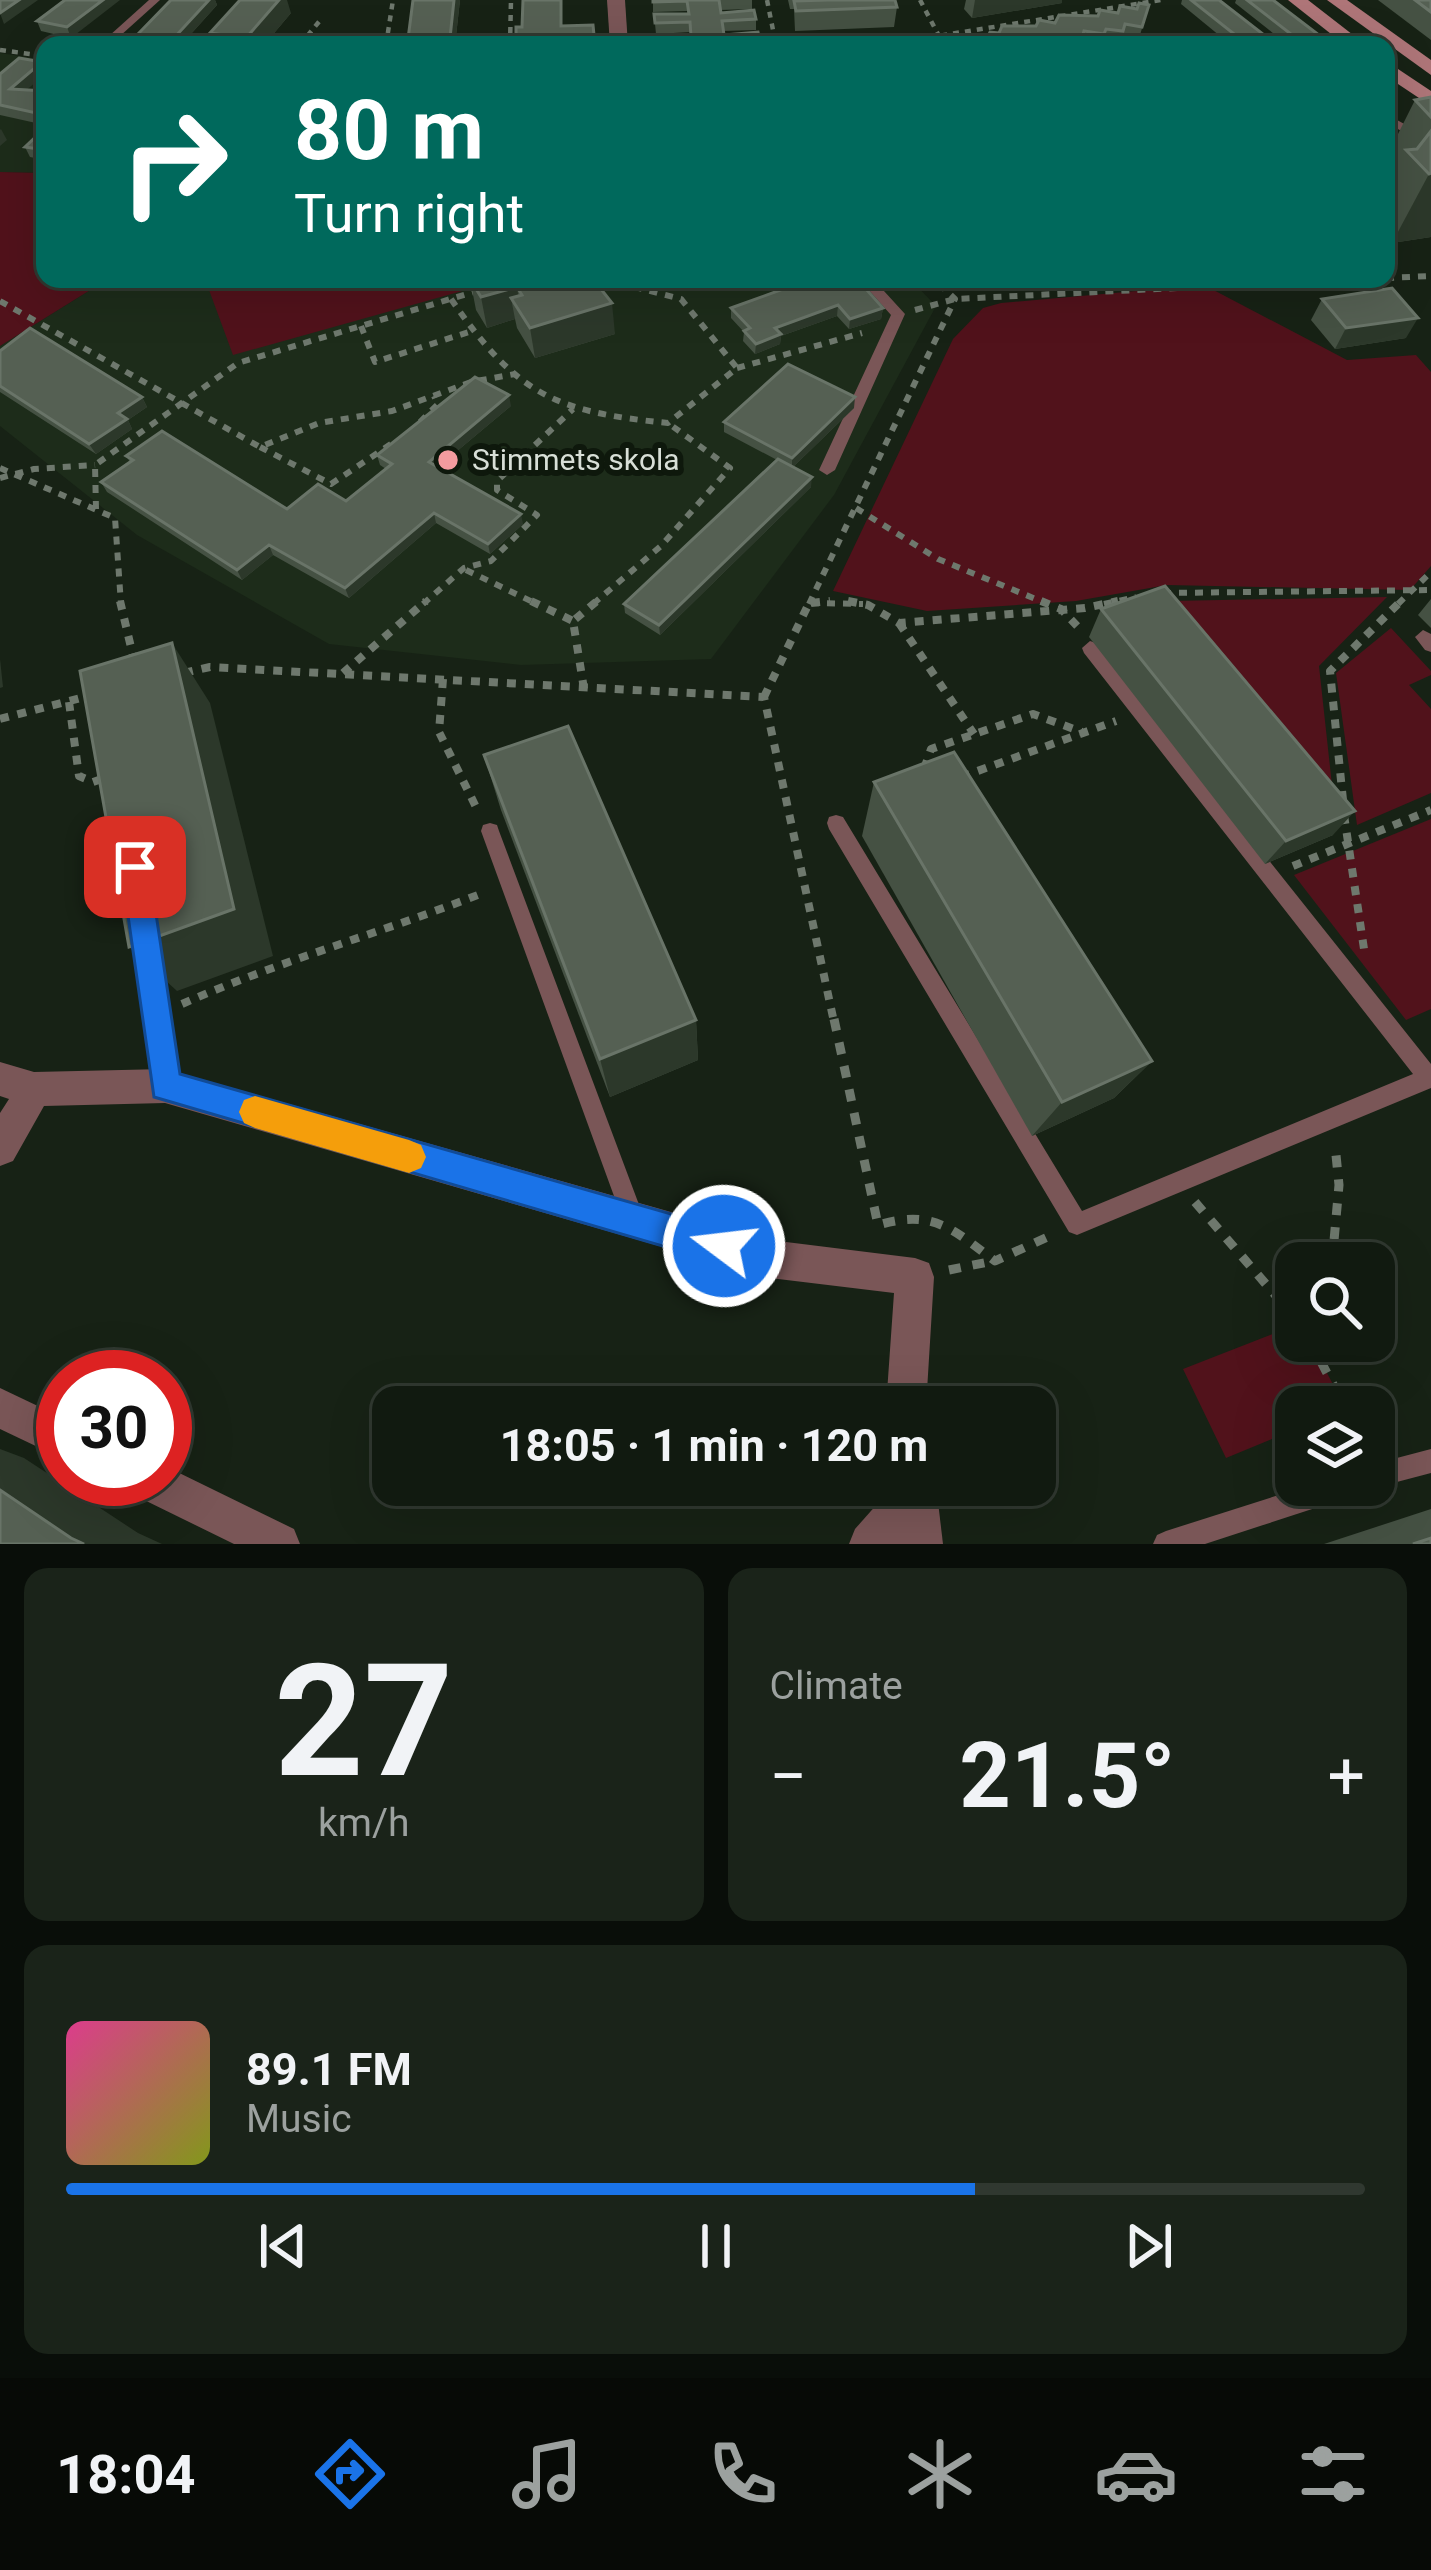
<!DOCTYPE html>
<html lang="en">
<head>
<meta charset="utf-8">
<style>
	body { margin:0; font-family:Roboto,sans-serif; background:#1a2319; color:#f1f3f6; height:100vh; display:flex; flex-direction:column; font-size:45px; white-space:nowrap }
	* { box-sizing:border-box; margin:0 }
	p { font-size:39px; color:#9ca19f }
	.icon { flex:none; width:66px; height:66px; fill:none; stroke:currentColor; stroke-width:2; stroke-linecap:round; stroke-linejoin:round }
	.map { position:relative; height:1544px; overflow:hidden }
	.drawer { display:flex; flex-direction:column; gap:24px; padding:24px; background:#090e09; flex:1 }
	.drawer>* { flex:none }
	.banner { position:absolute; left:36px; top:36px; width:1359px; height:252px; border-radius:24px; box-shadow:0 12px 48px #0002,0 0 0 3px #303830; background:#00695c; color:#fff; overflow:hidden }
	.tools { position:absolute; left:1275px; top:1242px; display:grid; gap:24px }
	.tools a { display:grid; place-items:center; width:120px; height:120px; border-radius:24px; background:#111a10; box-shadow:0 12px 48px #0002,0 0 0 3px #303830; font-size:60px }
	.speed { position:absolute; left:36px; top:1350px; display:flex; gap:24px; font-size:60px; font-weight:700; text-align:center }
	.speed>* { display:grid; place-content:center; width:156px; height:156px; border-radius:50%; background:#111a10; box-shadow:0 12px 48px #0002,0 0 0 3px #303830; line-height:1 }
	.speed .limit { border:18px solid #d22; background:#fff; color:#111 }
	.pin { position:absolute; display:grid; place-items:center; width:102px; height:102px; color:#fff; margin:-51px; border-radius:24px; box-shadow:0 6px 18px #0006 }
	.me { position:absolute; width:132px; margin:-66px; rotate:285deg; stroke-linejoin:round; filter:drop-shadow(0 0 9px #0008) }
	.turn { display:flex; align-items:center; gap:42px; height:252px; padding:0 60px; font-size:54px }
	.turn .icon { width:156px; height:156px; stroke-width:2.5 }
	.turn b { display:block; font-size:84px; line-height:102px }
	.big { font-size:90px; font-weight:700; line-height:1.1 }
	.drawer .tile { flex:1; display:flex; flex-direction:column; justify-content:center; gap:18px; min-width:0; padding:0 42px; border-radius:24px; background:#1a2319 }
	.drawer .dial { align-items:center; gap:0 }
	.dial b { font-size:156px; line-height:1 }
	.song { display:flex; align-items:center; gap:36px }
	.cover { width:144px; height:144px; border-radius:18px; background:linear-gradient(135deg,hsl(330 70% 55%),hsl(70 70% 35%)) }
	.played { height:12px; border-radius:6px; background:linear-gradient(90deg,#1a73e8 70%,#303830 70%) }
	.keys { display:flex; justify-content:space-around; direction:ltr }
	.heat { display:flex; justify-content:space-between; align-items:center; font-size:66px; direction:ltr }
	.drawer .tiles { flex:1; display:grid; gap:24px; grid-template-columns:1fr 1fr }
	.tile:last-child { grid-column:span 2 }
	.trip { position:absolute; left:372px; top:1386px; width:684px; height:120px; border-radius:24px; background:#111a10; box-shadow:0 12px 48px #0002,0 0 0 3px #303830; font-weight:700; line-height:120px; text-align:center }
	.menu { display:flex; height:192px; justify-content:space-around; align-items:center; background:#070a06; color:#9ca19f }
	.menu .icon { width:84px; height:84px }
	.menu .selected { color:#1a73e8 }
	.menu b { font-size:54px; color:#f1f3f6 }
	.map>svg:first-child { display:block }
	.built { fill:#1d2c1a }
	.green { fill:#51121b }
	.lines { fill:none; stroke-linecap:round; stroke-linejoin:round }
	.path-far3 { stroke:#6e786d; stroke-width:4.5; stroke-dasharray:6 6; stroke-linecap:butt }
	.path-far2 { stroke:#6e786d; stroke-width:6; stroke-dasharray:8 8; stroke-linecap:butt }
	.path-far1 { stroke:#6e786d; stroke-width:8; stroke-dasharray:9 9; stroke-linecap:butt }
	.path { stroke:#6e786d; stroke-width:9; stroke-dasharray:12 12; stroke-linecap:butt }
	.lane { fill:#7a5657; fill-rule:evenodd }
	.street { fill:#7a5657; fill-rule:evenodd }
	.secondary { fill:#ae7578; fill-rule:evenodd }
	.wall { fill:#455143 }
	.shaded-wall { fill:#2c382a }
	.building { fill:#556053; stroke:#697468; stroke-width:3 }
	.route { fill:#1a73e8; stroke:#114b97; stroke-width:3 }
	.slow { fill:#f59e0b }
	.poi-dot { fill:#f49b9f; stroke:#0e180c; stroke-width:4.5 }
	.labels { text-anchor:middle; stroke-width:12; stroke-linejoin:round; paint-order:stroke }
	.poi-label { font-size:30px; fill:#d8dfd7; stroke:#0e180c; text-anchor:start }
</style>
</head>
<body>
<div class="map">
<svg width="1431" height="1544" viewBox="0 0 1431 1544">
	<rect width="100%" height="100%" fill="#172215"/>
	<g class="built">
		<path d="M0,53L45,60V173L0,172Z"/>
		<path d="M108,279H910L936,306L834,495L711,659L521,665L329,644L137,535L0,426V346Z"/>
	</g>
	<g class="green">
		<path d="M0,172L45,173V279H108L0,346Z"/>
		<path d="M205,279H505L233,355Z"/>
		<path d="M1204,285L1347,360L1416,355L1431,372V566L1410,590L1167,585L1076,601L927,611L833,591L953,339L983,308L1001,303Z"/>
		<path d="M1387,597L1319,666L1337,831L1170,601Z"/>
		<path d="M1391,628L1431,671V675L1409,685L1431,709V793L1357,825L1336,673Z"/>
		<path d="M1431,819V1009L1406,1020L1294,875Z"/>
		<path d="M1296,1325V1341H1310L1345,1407H1296V1429L1226,1458L1183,1369Z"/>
	</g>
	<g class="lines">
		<g class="path-far3">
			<path d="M767,0L776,45"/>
			<path d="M920,0L939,36"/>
			<path d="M300,45L322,18"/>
			<path d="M386,45L393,0"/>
			<path d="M510,45L511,0"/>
			<path d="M882,45L1161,0"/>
			<path d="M0,50L45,56"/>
		</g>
		<g class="path-far2">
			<path d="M1386,278L1431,276"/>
			<path d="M451,299C517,395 555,412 668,423L737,368L681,299L603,279"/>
			<path d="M0,301L260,447L319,423L392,411L471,382L515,374"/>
			<path d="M915,310L955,299L1361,279"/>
			<path d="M361,326L375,362L472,331"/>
			<path d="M737,368L862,333"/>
			<path d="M420,422L438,404L434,396"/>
			<path d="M260,447L331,484L394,442"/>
			<path d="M0,468L115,518L121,604"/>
			<path d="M0,478L34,469L95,465"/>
			<path d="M856,508L938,559L1048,604"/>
			<path d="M96,509L95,465L238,363L477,291"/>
			<path d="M466,570L537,604"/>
			<path d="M1163,593L1431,590"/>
			<path d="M811,603L863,604"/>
			<path d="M423,604L464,568L491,561L537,515L497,490V481L573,409"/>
			<path d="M593,604L661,546L730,468L668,423"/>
			<path d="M809,604L955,299L934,279"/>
			<path d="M1104,604L1136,597"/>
			<path d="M1398,604L1431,572"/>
		</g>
		<g class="path-far1">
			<path d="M120,601L134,660"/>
			<path d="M531,601L573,621"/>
			<path d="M848,601L868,605L899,623L1085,608L1118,601"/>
			<path d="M1041,601L1061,609L1080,629"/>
			<path d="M811,603L830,601"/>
			<path d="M899,623L974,734"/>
			<path d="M184,673L210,667L764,697L834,1022"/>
			<path d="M343,673L426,601"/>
			<path d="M443,679L439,732L477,809"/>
			<path d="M584,689L573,621L597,601"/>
			<path d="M764,697L810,601"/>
			<path d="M69,702L79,776L93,782L107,777"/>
			<path d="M0,719L92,695"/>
			<path d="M924,769L931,749L1033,714L1082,732"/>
			<path d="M961,777L1116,721"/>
			<path d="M1343,800L1330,671L1401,601"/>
			<path d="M1344,815L1364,949"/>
			<path d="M1293,866L1431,810"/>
			<path d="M182,1004C280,961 383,932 483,893"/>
		</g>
		<g class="path">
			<path d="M834,1019L878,1225C934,1209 952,1229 995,1261L1052,1235"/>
			<path d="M1195,1202L1296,1319"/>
			<path d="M1332,1263L1339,1185L1335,1145"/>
			<path d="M949,1270L993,1261"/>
			<path d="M1310,1341L1345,1407"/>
			<path d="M1323,1362L1325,1341"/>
		</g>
		<g class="lane">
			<path d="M149,0H160L110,45H99Z"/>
			<path d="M1386,114L1408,126L1431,119V126L1403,132L1386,122Z"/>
			<path d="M859,279H873L905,314L835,470L827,475L819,470L891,315Z"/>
			<path d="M1423,630L1431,634V652L1425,650L1415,637Z"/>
			<path d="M1090,641L1096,643L1431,1064V1088L1077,1235L1069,1232L829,829L827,823L829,817L836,815L843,817L1082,1211L1413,1074L1084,653L1082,648Z"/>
			<path d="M490,823L497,825L499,831L644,1218L641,1226L633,1229L625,1226L622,1218L481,831L483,825Z"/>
			<path d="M148,939L155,942L158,948L176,1086L172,1093L165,1096L158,1093L154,1086L138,948L141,942Z"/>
			<path d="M1431,1449V1473L1374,1488L1366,1485H1374V1464Z"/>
			<path d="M1310,1485H1361L1358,1494L1349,1497L1205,1544H1153L1157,1535L1166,1531Z"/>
		</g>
		<g class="street">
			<path d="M607,0H625L628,45H610Z"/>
			<path d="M0,1062L34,1072L165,1069L770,1240L915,1258L929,1263L934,1277L926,1407H886L894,1293L770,1278L165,1103L44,1106L13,1161L0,1166V1113L9,1099L0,1096Z"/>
			<path d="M0,1388L63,1418V1459L0,1429Z"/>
			<path d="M165,1466L294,1529L300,1544H234L132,1494L126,1479H165Z"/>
			<path d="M894,1485H936L943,1544H849L855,1529Z"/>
		</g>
		<g class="secondary">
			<path d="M1288,0H1308L1366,45H1345Z"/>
			<path d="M1327,0H1347L1431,60V75Z"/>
			<path d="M1386,61L1431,91V106L1386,76Z"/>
		</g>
	</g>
	<g class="wall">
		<path d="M65,0L71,38L41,31L37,21Z"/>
		<path d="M171,0H215L217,5L181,45H141L137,35Z"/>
		<path d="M413,0H460L455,45H409L408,39Z"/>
		<path d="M653,0H752V9L720,10L721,13L756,19V30L723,31L724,35L758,32L760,45H657L690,36V32L656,34L654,14H688L687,11L653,12Z"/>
		<path d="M788,0H895L897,7L894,27L795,31L794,9H790Z"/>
		<path d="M966,0H1062V3L972,18L964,9Z"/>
		<path d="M1182,0H1219L1277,45H1231L1181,4Z"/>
		<path d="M1236,0H1273L1332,45H1288L1235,3Z"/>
		<path d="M1378,0H1431V40Z"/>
		<path d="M1149,5L1137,45H984L999,33L1118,13Z"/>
		<path d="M291,13L264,45H214L210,33Z"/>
		<path d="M593,25L595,45H517L516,38L522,27Z"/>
		<path d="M0,74L26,90L45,91V125L0,115Z"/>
		<path d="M1431,97V237L1392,243L1386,236V190L1391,180L1386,175V158L1415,100Z"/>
		<path d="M45,128V160L30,157L25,147Z"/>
		<path d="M470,279H593L615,334L535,358L517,328L515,319L487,328L476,310Z"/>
		<path d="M774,279H857L883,308L881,319L849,329L837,316L781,336L780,344L755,354L743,341L744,332L731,318V308L790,286L785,280Z"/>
		<path d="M1322,299L1406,338L1335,349L1311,320Z"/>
		<path d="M0,351L142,397L147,407L128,420L132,429L96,454L0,392Z"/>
		<path d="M511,406L438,467L523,524L490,554L436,523L349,598L273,555L242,580L107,492L101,482L130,462L126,456L287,509L346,501L386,469L380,465L377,455Z"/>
		<path d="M854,408L793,467L811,487L660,635L625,613L624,604L777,460L724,432V422Z"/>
		<path d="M1431,599V628L1418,615Z"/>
		<path d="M1101,609L1333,835L1265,864L1089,637Z"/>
		<path d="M484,755L696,1020L698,1060L610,1097L501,810Z"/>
		<path d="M874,782L1152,1061L1114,1098L1032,1136L862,836Z"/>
		<path d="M1431,1509V1544H1324Z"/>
	</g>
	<g class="shaded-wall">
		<path d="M19,0H38L4,24L0,13Z"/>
		<path d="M103,0H120L71,38L67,27Z"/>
		<path d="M209,0H215L217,5L181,45H175L173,39Z"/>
		<path d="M279,0H287L291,13L264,45H249L246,38Z"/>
		<path d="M454,0H460L455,45H452L450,38Z"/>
		<path d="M975,0H1062V3L972,18Z"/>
		<path d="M42,62L45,74L15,100L10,89Z"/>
		<path d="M1,129L7,140L0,146V130Z"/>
		<path d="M1431,173V237L1392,243L1429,174Z"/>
		<path d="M517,287L521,314L511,298L515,319L487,328L481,297Z"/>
		<path d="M612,303L615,334L535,358L530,328Z"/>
		<path d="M838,305L837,316L781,336L780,344L755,354L756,344L775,328Z"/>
		<path d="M883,308L881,319L849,329L850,319Z"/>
		<path d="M1418,318L1406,338L1335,349L1346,328Z"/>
		<path d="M509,395L511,406L432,472L429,462Z"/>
		<path d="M142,397L147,407L128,420L132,429L96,454L89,444L118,413Z"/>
		<path d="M855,397L854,408L792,468V458Z"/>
		<path d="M812,477L811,487L660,635L659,625Z"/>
		<path d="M434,513L436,523L349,598L345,588Z"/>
		<path d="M521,514L523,524L490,554L488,544Z"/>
		<path d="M269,545L273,555L242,580L237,570Z"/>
		<path d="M172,643L210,703L273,956L177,991L129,947Z"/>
		<path d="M0,659L3,687L0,688Z"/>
		<path d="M1355,811L1333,835L1265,864L1286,841Z"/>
		<path d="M696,1020L698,1060L610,1097L600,1059Z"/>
		<path d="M1152,1061L1114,1098L1032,1136L1062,1102Z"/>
		<path d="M0,1449L24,1458L138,1533L162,1544H84L71,1538L0,1490Z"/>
	</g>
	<g class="building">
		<path d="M0,0H19L0,13Z"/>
		<path d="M65,0H103L67,27L37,21Z"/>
		<path d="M171,0H209L173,39L137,35Z"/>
		<path d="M240,0H279L246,38L210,33Z"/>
		<path d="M413,0H454L450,38L408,39Z"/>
		<path d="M523,0H561V26L593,25L594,35L516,38V27H522Z"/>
		<path d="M653,0H719L721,13L754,10L756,19L722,21L724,35L758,32L760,42L657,45L656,36H691L690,22L655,23L654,14H689L687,1L653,2Z"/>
		<path d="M828,0H895L897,7L796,11L794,1Z"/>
		<path d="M1191,0H1219L1277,45H1248Z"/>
		<path d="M1247,0H1273L1332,45H1305Z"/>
		<path d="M1415,0H1431V12Z"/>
		<path d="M1139,3L1149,5L1142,27L1125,24L1123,31L1106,29L1104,34L1084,31L1082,38L1065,35L1063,41L1046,38L1043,44L1026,42L1025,45H984L990,32L999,33L1002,26H1036L1039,20L1055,23L1059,15L1098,16L1100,10L1118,13L1120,6L1137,9Z"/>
		<path d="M19,58L42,62L10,89L45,91V115L0,105V74Z"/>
		<path d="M1431,97V117L1415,100Z"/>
		<path d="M45,128V150L25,147Z"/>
		<path d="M1431,131V173L1429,174L1406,150L1417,149Z"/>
		<path d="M470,279H593L612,303L530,328L511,298L522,295L517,287L481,297Z"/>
		<path d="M793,279H857L883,308L850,319L838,305L775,328L781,334L756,344L744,331L750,328L731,308L797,284Z"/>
		<path d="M1392,288L1418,318L1346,328L1322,299Z"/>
		<path d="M30,328L142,397L118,413L127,419L89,444L0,386V351Z"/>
		<path d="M788,364L855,397L792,458L724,422Z"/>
		<path d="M475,377L509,395L429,462L521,514L488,544L434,513L345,588L269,545L237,570L101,482L133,460L126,456L162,431L287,509L318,484L346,501L392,464L377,455Z"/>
		<path d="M778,459L812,477L659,625L624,604Z"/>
		<path d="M1165,586L1355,811L1286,841L1101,609Z"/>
		<path d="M172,643L234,909L129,947L80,671Z"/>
		<path d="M568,726L696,1020L600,1059L484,755Z"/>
		<path d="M954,752L1152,1061L1062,1102L874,782Z"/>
		<path d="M0,1490L71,1538L84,1544H0Z"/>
		<path d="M1431,1538V1544H1413Z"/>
	</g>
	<path class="route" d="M135,854L145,858L149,867L180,1074L724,1229L737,1234L742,1246L737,1259L724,1264L154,1097L121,867L125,858Z"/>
	<path class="slow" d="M255,1096L409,1140L421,1145L426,1157L421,1168L409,1173L255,1128L244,1123L239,1112L244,1100Z"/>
	<circle class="poi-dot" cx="448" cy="460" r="12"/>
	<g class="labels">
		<g class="poi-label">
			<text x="472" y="470">Stimmets skola</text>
		</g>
	</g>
</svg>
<div class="tools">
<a><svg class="icon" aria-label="search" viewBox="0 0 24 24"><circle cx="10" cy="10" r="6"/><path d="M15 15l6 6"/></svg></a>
<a><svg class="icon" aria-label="layers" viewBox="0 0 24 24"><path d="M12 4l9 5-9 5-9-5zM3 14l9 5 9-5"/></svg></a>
</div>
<div class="speed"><div class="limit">30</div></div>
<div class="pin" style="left:135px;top:867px;background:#d93025"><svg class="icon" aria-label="arrive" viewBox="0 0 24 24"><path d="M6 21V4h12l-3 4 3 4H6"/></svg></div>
<svg class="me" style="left:724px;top:1246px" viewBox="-20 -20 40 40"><circle r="17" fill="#1a73e8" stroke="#fff" stroke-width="3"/><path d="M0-11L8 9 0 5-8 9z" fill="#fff"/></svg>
<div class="trip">18:05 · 1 min · 120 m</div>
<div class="banner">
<div class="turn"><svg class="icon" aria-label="right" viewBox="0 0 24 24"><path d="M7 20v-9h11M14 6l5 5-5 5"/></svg><div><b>80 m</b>Turn right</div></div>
</div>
</div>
<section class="drawer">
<div class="tiles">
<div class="tile dial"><b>27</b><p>km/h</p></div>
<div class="tile"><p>Climate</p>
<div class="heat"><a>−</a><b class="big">21.5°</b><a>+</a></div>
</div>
<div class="tile">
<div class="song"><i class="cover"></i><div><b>89.1 FM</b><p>Music</p></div></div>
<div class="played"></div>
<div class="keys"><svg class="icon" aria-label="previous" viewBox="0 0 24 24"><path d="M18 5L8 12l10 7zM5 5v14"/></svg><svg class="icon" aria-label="pause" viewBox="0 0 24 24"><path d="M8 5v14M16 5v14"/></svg><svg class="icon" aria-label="next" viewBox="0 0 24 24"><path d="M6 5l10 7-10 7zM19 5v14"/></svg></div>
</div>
</div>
</section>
<nav class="menu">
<b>18:04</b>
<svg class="icon selected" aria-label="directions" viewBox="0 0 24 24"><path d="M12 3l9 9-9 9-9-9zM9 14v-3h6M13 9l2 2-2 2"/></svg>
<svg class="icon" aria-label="music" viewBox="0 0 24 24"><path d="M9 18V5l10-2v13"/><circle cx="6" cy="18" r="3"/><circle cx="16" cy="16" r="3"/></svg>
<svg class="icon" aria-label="phone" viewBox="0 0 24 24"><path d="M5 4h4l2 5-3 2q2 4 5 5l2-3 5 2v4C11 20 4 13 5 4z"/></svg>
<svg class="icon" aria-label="climate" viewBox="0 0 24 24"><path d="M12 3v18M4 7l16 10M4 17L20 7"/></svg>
<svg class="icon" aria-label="car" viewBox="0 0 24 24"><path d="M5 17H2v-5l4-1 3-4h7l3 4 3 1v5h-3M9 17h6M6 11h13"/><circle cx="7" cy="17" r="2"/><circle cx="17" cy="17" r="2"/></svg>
<svg class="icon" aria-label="filters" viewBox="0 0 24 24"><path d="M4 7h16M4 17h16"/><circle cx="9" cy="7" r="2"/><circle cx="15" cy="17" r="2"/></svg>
</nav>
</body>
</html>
